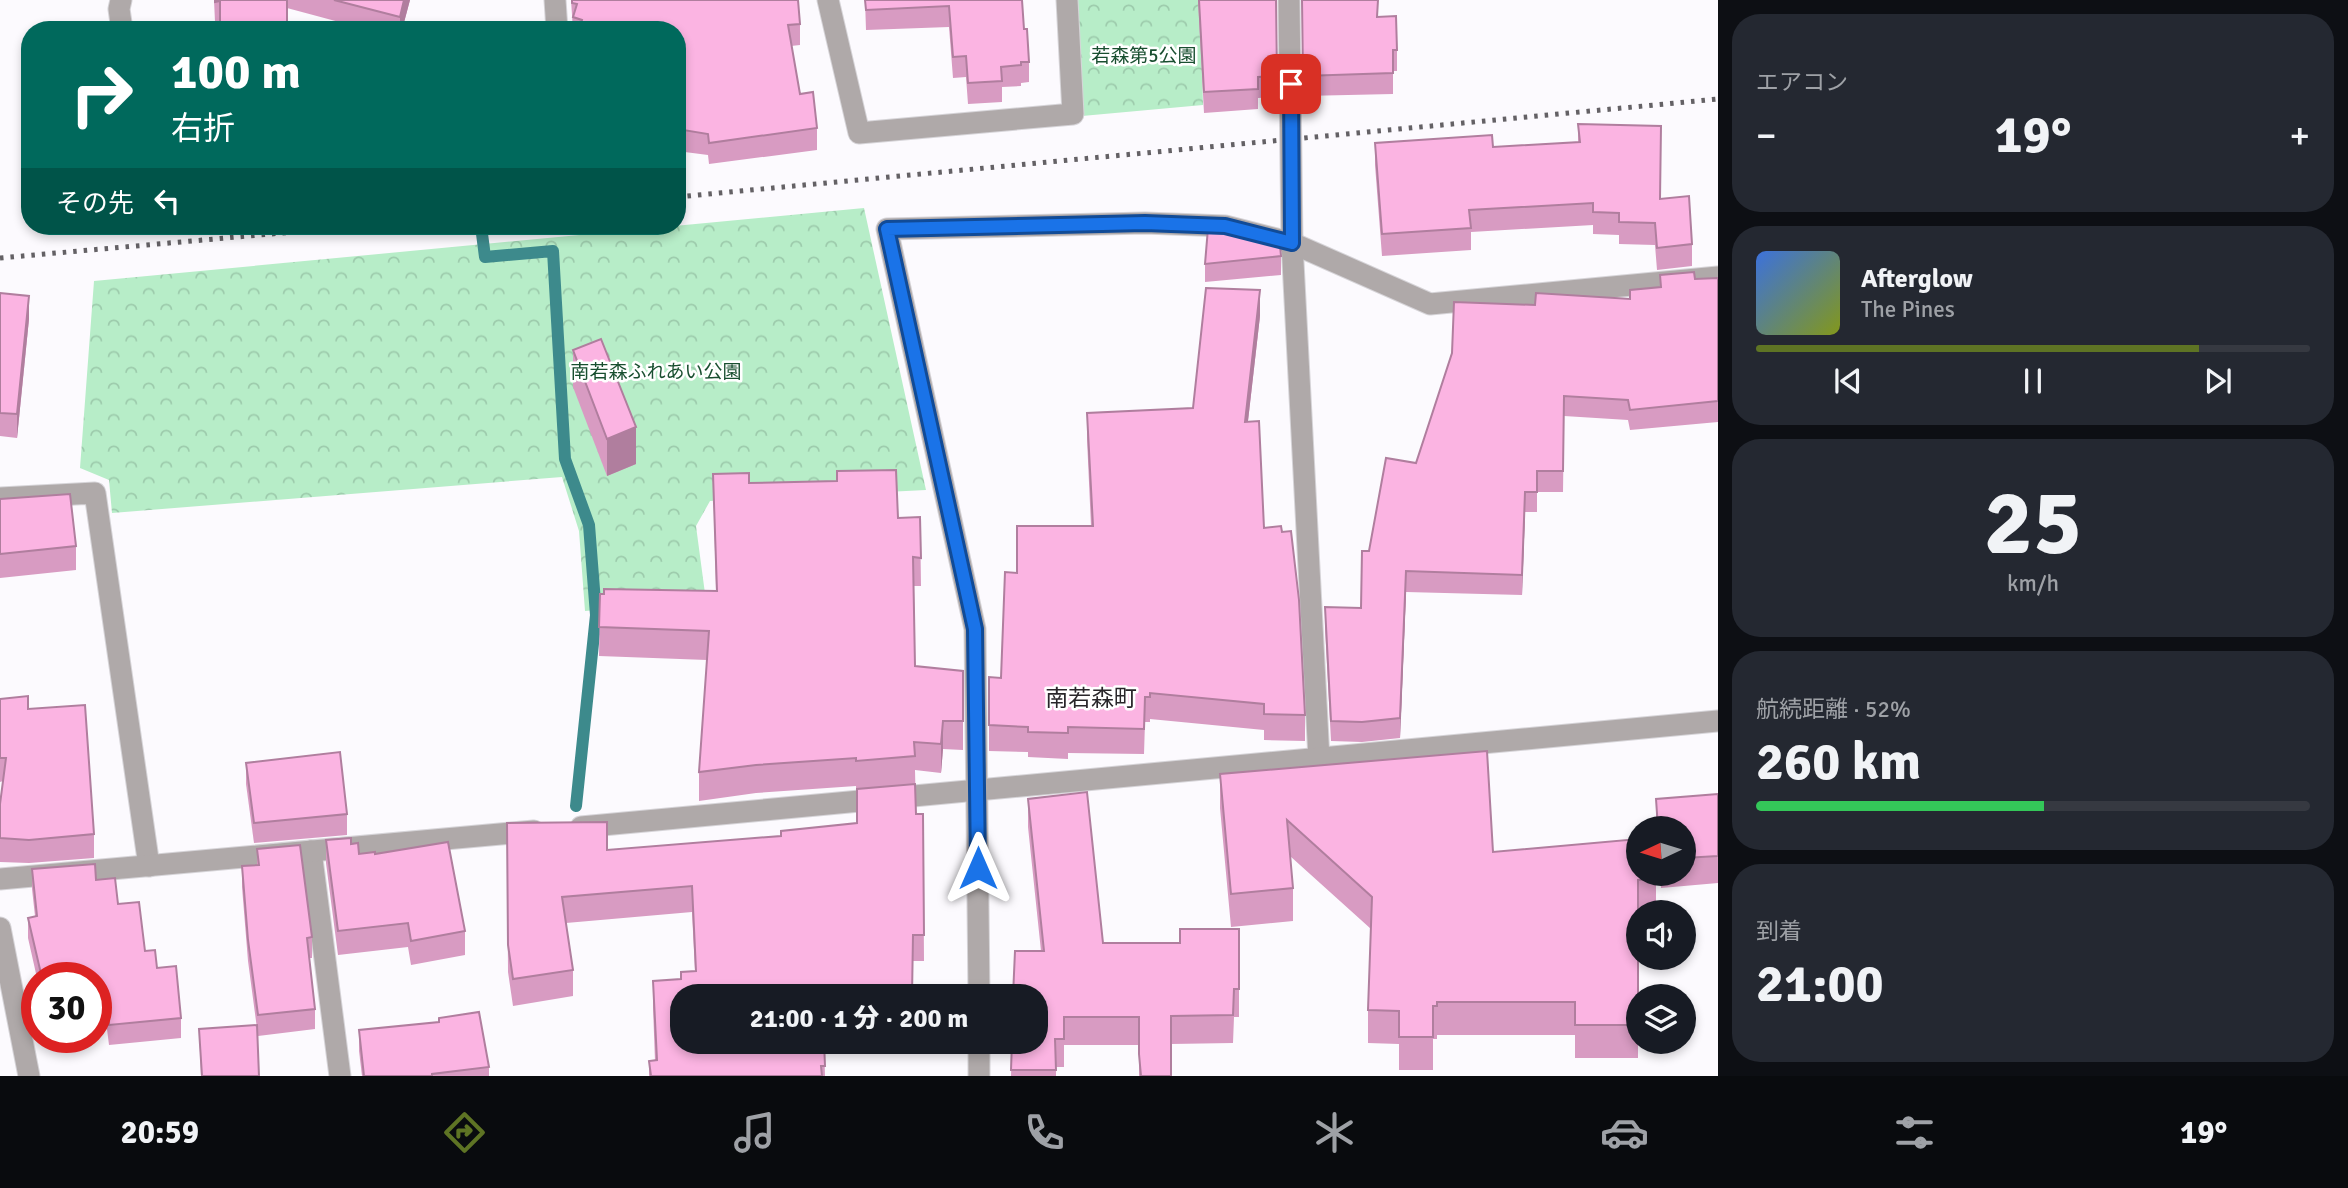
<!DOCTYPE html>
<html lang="ja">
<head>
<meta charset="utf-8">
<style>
	body { margin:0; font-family:Signika,"Noto Sans JP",sans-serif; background:#242831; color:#f1f3f6; height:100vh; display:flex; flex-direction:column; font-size:26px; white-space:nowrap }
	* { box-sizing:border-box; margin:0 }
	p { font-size:23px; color:#9ea1a6 }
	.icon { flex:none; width:38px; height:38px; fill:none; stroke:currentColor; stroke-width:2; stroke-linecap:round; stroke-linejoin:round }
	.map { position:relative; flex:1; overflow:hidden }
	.side { display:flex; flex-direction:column; gap:14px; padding:14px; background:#0d0f14; width:630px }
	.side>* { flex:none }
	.hud { position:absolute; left:21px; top:21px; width:665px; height:214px; border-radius:28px; box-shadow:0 4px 10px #0003; background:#00695c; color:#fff; overflow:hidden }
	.needle { width:46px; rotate:266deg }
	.fabs { position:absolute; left:1626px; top:816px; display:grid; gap:14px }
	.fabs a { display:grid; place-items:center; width:70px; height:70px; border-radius:50%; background:#171b24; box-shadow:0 4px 10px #0003; font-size:35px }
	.speed { position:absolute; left:21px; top:962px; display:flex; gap:14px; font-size:35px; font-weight:700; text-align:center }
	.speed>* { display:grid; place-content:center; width:91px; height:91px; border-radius:50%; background:#171b24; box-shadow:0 4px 10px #0003; line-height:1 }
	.speed .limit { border:10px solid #d22; background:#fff; color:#111 }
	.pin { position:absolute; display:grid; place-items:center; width:60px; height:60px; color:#fff; margin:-30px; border-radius:14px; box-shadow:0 4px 10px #0006 }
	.me { position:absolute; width:77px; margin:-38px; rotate:0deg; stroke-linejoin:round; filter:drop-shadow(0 0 5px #0008) }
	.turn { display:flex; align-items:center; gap:24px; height:147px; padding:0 35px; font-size:32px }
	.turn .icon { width:91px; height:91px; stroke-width:2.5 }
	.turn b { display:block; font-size:49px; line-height:60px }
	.then { display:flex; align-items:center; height:66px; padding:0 35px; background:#0003; gap:14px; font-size:26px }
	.big { font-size:52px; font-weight:800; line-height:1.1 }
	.side .tile { flex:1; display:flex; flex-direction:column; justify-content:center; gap:10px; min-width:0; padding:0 24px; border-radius:28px; background:#242831 }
	.side .dial { align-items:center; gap:0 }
	.dial b { font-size:91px; line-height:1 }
	.song { display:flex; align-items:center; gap:21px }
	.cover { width:84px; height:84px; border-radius:10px; background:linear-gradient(135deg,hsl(220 70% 55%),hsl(70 70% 35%)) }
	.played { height:7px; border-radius:4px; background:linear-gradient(90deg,#5e7424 80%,#363941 80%) }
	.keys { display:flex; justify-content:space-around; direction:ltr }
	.heat { display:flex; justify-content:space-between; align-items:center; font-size:38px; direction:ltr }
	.charge { height:10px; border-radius:5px; background:linear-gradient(90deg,#34c759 52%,#363941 0) }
	.trip { position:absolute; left:670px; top:984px; width:378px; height:70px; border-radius:28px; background:#171b24; box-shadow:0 4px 10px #0003; font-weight:800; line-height:70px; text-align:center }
	.menu { display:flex; height:112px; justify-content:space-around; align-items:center; background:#090b0e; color:#9ea1a6 }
	.menu .icon { width:49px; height:49px }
	.menu .active { color:#5e7424 }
	.menu b { font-size:32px; color:#f1f3f6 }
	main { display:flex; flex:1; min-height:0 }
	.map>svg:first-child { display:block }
	.park { fill:url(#park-crowns) }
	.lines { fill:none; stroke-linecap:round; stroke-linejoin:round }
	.stream { stroke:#3d8a8c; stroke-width:12 }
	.street-casing { stroke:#d6d4d8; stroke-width:23 }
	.street { stroke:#afa9a9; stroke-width:21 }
	.rail { stroke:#646165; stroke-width:5; stroke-dasharray:3.5 7; stroke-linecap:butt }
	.wall { fill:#d89bc2 }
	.shaded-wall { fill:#b07e9e }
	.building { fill:#fbb4e2; stroke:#b07e9e; stroke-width:2 }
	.route-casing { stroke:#114b97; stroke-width:18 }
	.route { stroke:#1a73e8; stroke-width:12 }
	.labels { text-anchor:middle; stroke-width:5; stroke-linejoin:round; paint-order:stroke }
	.park-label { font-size:19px; fill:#194f30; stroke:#fff }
	.quarter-label { font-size:23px; fill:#29262a; stroke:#fff }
</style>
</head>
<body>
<main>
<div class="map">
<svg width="1718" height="1076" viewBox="0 0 1718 1076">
	<defs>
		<pattern id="park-crowns" width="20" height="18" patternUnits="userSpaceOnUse" patternTransform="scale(1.75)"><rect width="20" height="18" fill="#b7edc8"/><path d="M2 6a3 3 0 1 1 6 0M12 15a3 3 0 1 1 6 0" fill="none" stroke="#9dcbac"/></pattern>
	</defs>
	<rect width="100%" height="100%" fill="#fcfafe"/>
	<g class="park">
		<path d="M1076,0H1200L1203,105L1082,116Z"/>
		<path d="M864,208L926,490L710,501L696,526L706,601L585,611L579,531L562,477L112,513L109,480L80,468L94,281Z"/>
	</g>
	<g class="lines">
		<path class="stream" d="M481,226L485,257L553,251L565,459L589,525L596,615L576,806"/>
		<defs>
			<g id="street">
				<path d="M121,0L119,9L122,30"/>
				<path d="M555,0L557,30"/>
				<path d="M828,0L859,133L1073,114L1067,0"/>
				<path d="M1289,0L1292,243L1319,759"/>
				<path d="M0,498L95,493L149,866"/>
				<path d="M581,827L1718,721"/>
				<path d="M311,851L340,1076"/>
				<path d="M0,879L534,831"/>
				<path d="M0,928L29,1076"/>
				<path d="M979,996L975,629L887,229L1145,223L1225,226L1292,243L1430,304L1718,277"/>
				<path d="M979,1041V1076"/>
			</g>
		</defs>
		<use href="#street" class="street-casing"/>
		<use href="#street" class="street"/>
		<g class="rail">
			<path d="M677,197L1718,99"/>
			<path d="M0,258L361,226"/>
		</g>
	</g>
	<g class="wall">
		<path d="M214,0H410L402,30H369L287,8L215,22Z"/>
		<path d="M571,0H798L800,24V45L791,46L800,94L817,128V150L709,164L708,155L677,151V30H573Z"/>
		<path d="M865,0H1022L1024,29L1029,62V82L1021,83V86L1002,87V102L968,104L966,77L953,78L949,27L866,30Z"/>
		<path d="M1198,0H1276L1277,97L1258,98V109L1204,113Z"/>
		<path d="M1302,0L1378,17L1397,50V71H1393V94L1303,96Z"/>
		<path d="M1578,124L1661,199L1692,244V266L1657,270L1655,245L1619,244V235L1593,234V225L1471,232V250L1382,256L1375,165V143L1493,147L1578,142Z"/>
		<path d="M1281,256V275L1205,282V264Z"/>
		<path d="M1660,275L1695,279L1718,278V422L1630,430L1628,420L1564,416L1563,492H1537V512H1525L1522,595L1406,592L1400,738L1362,742L1331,741L1325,627V607L1361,608L1369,551L1416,463L1535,305L1630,299V290L1660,287Z"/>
		<path d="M0,293L29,319L17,438L0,436Z"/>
		<path d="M1260,316L1248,421L1264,528L1305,715V741L1264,740V730L1150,719V722H1145L1144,754L1068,753V759L1028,757V752L989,751V677L1001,678L1017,573L1091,526L1087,439V413L1193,408Z"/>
		<path d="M573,350L636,464L607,476L573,387Z"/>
		<path d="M713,474L898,518L920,517L921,586H914L915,666L963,671V750L943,749L941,773L915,770L916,814H923L924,961H913L682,1041H912V1047L824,1045L825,1076H649V1061H655L653,1007V981L681,979L695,971L692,912L566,923L573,970V996L513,1006L508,972L507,823L607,850L781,836L857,823L856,786L756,793L699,801V772L707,660L599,656L600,594L716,591Z"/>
		<path d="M0,499L76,546V570L0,578Z"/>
		<path d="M0,699L28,709L94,834V858L29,863L0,862V804L3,781L0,782Z"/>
		<path d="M246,763L347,814V835L254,843L246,784Z"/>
		<path d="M1220,774L1493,852L1656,878V911L1638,912V1058H1575V1035H1437V1039H1433V1070H1399V1044L1368,1043V1010L1371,929L1290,856L1293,888V921L1231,927L1220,808Z"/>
		<path d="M1718,794V883L1661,888L1660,873H1684V828H1656V799Z"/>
		<path d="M1028,799L1103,943H1180L1239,929V1017H1234L1233,1043L1171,1044V1076H1139V1045H1064V1067H1056V1076H1011L1012,1041L1041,951L1028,827Z"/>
		<path d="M326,840L351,844L359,854H375L465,931V955L411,965L408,947L338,955L326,863Z"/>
		<path d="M257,849L312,937V958H309L315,1009V1029L258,1036L248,961L242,887V866L257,865Z"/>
		<path d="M32,869L96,880L118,904L145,951L157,968L181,1018V1038L109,1045L106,1021L96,1023V978H37L28,938V918L35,916L32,889Z"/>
		<path d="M199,1029L259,1076H201Z"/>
		<path d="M359,1030L489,1067V1076H362L359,1051Z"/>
	</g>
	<g class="shaded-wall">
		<path d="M404,0H410L402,30H400V17Z"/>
		<path d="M1260,290V316L1245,447V422Z"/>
		<path d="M29,296V319L17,438V414Z"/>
		<path d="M636,427V464L607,476V439Z"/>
		<path d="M1525,492V512L1522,595V575Z"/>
		<path d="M1406,571V592L1400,738V718Z"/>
		<path d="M943,721V749L941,773V744Z"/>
		<path d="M106,1001V1021L96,1023V1003Z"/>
	</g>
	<g class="building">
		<path d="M215,0H287V30H220V1L215,2Z"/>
		<path d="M334,0H404L400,17Z"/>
		<path d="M572,0H798L800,24L788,25L800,94L813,92L817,128L709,143L708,134L677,129V30H579L582,20L573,17L577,4L572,3Z"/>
		<path d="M865,0H1022L1024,29H1027L1029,62H1021V65L1001,67L1002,81L968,83L966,56L953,57L949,6L866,10Z"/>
		<path d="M1199,0H1276L1277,76L1258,77V89L1204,92Z"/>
		<path d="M1302,0H1378L1377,17L1396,16L1397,50H1393V73L1303,76Z"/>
		<path d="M1578,124L1661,126L1660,199L1689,196L1692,244L1657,248L1655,223L1619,222V213L1593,212V203L1469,210L1471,228L1382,234L1375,143L1492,135L1493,147L1580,142Z"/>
		<path d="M1208,228L1279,235L1281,256L1205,264Z"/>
		<path d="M1694,272L1695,279L1718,278V401L1630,410L1628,400L1564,396L1563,471H1537V492H1525L1522,575L1406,571L1400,718L1362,722L1331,721L1325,607L1361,608L1362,551H1369L1386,458L1416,463L1452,353L1454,302L1535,305L1536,293L1630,299V290L1661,287L1660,275Z"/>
		<path d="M1206,288L1260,290L1245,422L1259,421L1264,528L1281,526L1282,532L1291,531L1299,600L1305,715L1264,714V704L1150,693V697H1145L1144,729L1068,727V733L1028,732V727L989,725V677L1001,678L1005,572L1017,573V526H1093L1087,413L1193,408Z"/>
		<path d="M0,293L29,296L17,414L0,413Z"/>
		<path d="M601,339L636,427L607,439L573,350Z"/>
		<path d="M896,470L898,518L920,517L921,558L913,557L915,666L963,671V721H943L941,744L914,742L915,756L856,761V758L756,765L699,772L709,631L599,627L600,594H604V589L717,591L713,474L749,473V483L837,481V471Z"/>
		<path d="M70,494L76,546L0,554V499Z"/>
		<path d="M28,696V709L85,705L94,834L29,840L0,838V804L6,758H0V699Z"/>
		<path d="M1487,751L1493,852L1638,839V873H1655L1656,878L1638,880V1025H1575V1002H1437V1006H1433V1037H1399V1011L1368,1010L1372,897L1287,820L1293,888L1231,894L1220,774Z"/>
		<path d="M340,752L347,814L254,823L246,763Z"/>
		<path d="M915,784L916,814H923L924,935H913L912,996H682V1041H824L825,1066H821L822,1076H651L649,1061L657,1060L653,981L681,979V972L696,971L692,886L562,897L573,970L513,979L508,945L507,823L607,822V850L781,836V831L857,823V789Z"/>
		<path d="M1087,792L1103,943H1180V929H1239V989H1234L1233,1015L1171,1016V1076H1141L1139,1054V1017H1064V1039H1055L1056,1070H1011L1012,1041H1036V996H1013L1015,951H1044L1028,799Z"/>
		<path d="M1718,794V856L1684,858V828H1658L1656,799Z"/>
		<path d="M351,838V844L358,843L359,854L375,852V854L448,842L465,931L411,941L408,923L338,931L326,840Z"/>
		<path d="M300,845L312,937L307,938L315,1009L258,1015L248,940L242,866L259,865L257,849Z"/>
		<path d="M95,864L96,880L115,878L118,904L139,902L145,951L155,950L157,968L176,966L181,1018L109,1025L106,1001L96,1003V978H42L28,918L37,916L32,869Z"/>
		<path d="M479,1012L489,1067L432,1074V1076H364L359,1030L439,1022V1018Z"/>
		<path d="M257,1025L259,1076H202L199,1029Z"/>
	</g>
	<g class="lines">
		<defs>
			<path id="route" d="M978,868L975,629L887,229L1145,223L1198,225L1225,226L1292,243L1291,84"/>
		</defs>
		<use href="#route" class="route-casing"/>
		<use href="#route" class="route"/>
	</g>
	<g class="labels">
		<g class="park-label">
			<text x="1144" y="62">若森第5公園</text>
			<text x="656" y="378">南若森ふれあい公園</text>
		</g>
		<g class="quarter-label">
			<text x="1091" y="706">南若森町</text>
		</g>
	</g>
</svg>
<div class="fabs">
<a><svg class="needle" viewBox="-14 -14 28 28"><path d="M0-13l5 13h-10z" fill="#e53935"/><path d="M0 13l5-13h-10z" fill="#9ea1a6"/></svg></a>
<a><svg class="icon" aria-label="sound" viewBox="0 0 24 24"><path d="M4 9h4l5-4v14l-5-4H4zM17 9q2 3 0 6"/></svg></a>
<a><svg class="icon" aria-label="layers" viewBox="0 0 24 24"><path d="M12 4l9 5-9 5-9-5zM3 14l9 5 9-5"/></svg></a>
</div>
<div class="speed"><div class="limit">30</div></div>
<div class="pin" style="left:1291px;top:84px;background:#d93025"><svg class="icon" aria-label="arrive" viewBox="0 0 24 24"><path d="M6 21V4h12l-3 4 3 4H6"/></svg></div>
<svg class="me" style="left:978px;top:868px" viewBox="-20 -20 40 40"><path d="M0-17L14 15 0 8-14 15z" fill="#1a73e8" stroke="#fff" stroke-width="4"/></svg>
<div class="trip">21:00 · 1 分 · 200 m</div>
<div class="hud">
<div class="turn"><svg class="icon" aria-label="right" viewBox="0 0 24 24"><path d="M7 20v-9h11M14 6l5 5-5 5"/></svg><div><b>100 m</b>右折</div></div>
<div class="then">その先<svg class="icon" aria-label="left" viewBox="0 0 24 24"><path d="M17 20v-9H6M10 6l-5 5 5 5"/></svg></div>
</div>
</div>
<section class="side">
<div class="tile"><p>エアコン</p>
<div class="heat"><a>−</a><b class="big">19°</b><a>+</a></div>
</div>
<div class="tile">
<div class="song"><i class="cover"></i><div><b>Afterglow</b><p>The Pines</p></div></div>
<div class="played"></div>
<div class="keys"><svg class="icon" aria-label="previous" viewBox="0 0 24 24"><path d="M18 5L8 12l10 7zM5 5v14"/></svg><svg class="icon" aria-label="pause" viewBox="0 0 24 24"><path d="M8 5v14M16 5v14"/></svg><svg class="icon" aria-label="next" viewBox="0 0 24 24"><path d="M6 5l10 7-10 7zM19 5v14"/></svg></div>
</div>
<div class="tile dial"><b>25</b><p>km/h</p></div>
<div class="tile"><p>航続距離 · 52%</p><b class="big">260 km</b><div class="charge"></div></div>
<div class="tile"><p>到着</p><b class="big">21:00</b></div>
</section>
</main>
<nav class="menu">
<b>20:59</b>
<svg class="icon active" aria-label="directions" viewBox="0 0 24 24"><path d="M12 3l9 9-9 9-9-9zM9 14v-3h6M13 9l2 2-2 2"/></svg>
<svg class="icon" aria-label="music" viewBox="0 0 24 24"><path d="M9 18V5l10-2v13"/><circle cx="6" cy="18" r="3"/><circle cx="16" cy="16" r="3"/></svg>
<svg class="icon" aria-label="phone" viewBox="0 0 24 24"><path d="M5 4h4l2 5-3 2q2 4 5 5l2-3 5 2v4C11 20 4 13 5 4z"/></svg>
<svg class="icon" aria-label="climate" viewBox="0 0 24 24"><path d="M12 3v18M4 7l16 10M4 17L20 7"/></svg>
<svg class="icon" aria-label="car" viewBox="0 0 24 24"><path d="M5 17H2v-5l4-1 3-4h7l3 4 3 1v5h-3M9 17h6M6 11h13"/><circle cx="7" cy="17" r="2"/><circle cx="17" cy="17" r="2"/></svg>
<svg class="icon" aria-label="filters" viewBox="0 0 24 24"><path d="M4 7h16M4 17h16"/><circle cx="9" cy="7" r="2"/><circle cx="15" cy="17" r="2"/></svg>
<b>19°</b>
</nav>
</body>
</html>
